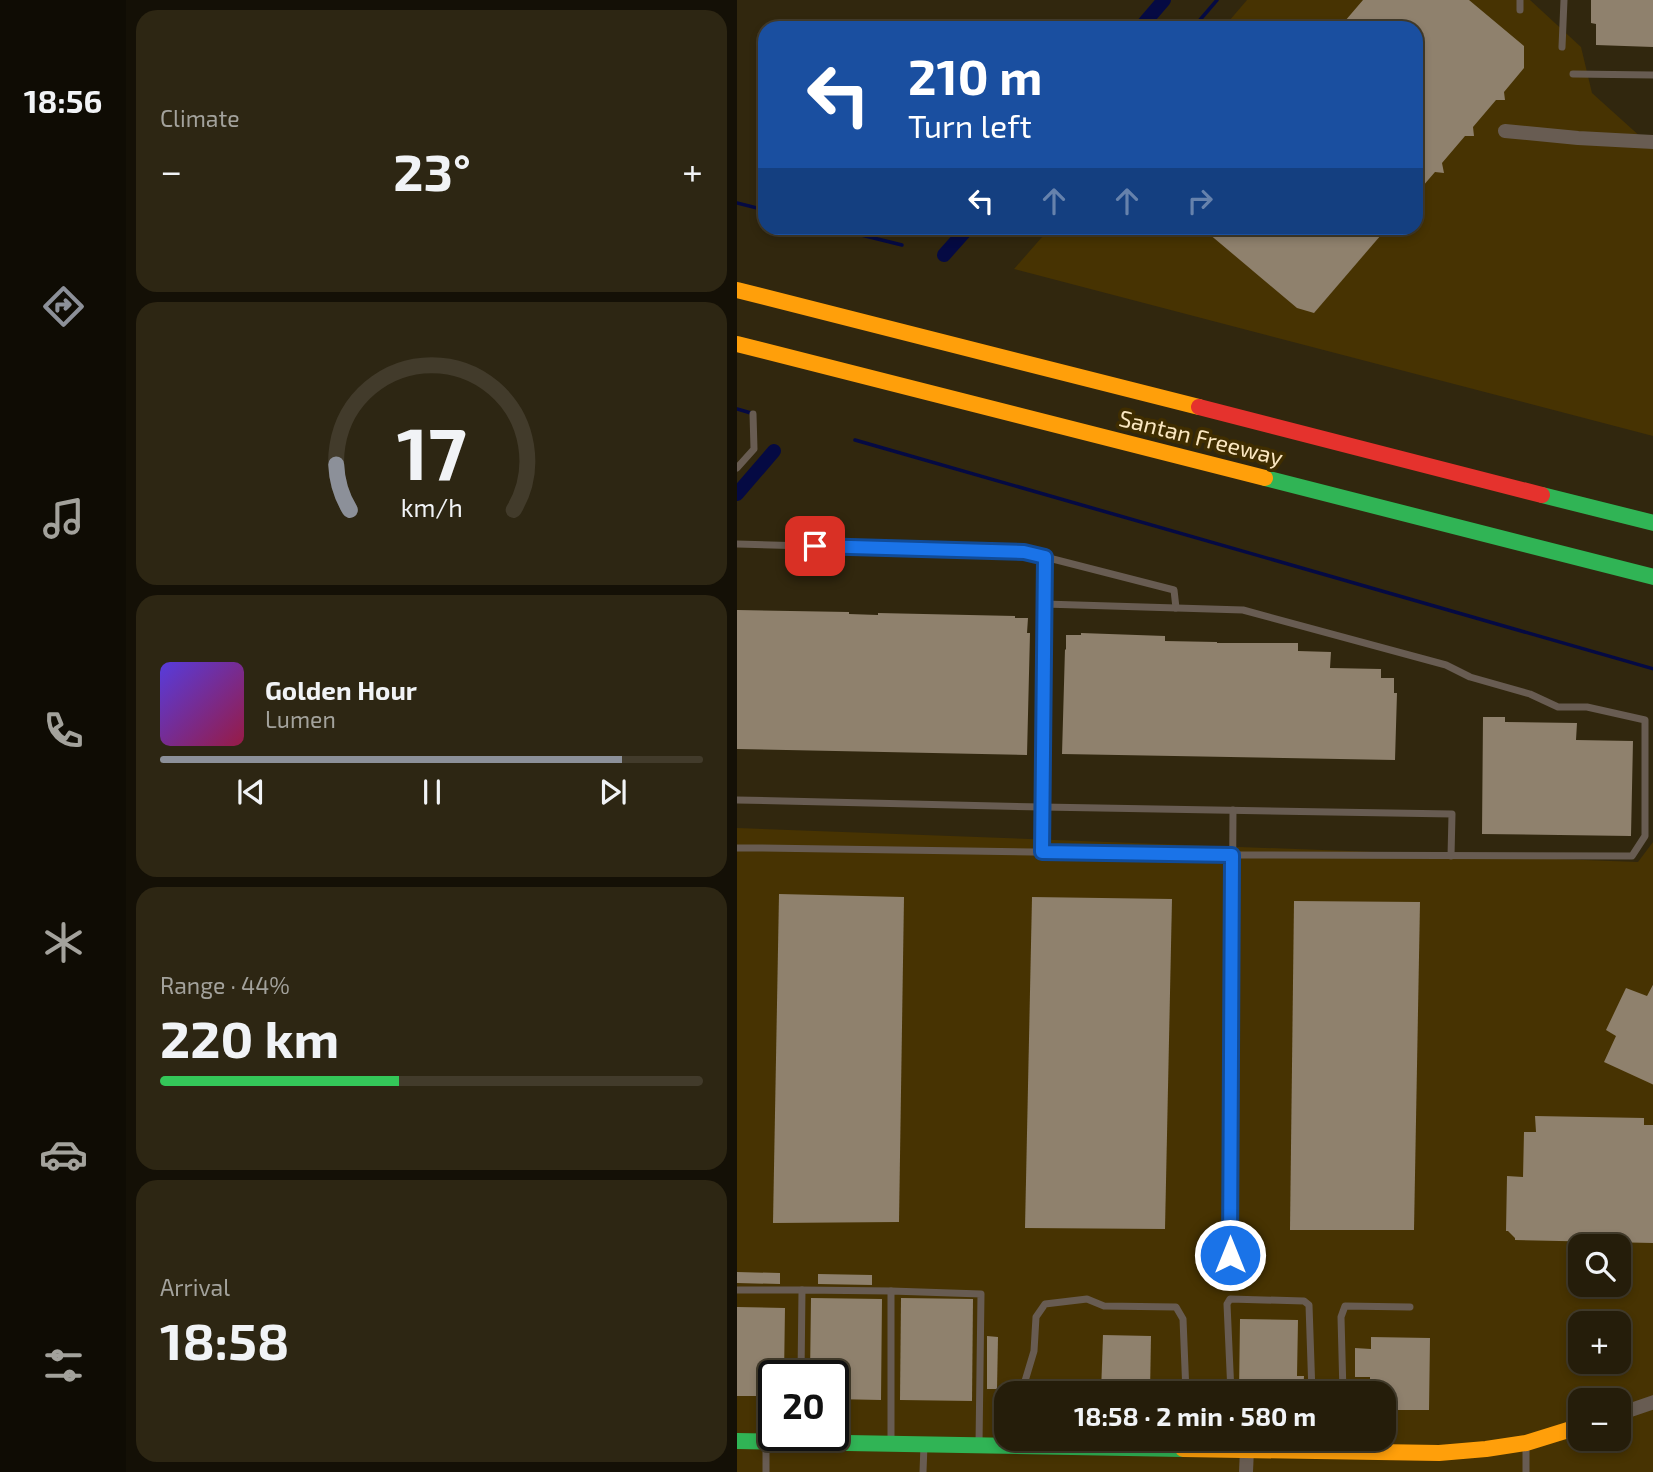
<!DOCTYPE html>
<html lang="en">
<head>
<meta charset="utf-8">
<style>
	body { margin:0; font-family:"Exo 2",sans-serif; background:#2d2613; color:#f1f3f6; height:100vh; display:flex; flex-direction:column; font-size:26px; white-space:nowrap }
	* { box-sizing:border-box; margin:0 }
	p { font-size:23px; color:#a3a29c }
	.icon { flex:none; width:38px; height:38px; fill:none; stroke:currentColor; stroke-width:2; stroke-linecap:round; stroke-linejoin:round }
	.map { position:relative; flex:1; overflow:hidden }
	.sheet { display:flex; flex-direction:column; gap:10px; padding:10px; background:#141006; width:611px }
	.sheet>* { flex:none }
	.guide { position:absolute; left:21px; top:21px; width:665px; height:214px; border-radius:21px; box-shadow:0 4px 10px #0003,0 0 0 2px #423b2b; background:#1a4fa0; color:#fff; overflow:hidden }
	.controls { position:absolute; left:831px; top:1234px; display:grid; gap:14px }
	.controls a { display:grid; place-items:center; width:63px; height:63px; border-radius:14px; background:#251d0a; box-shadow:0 4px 10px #0003,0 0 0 2px #423b2b; font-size:35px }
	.speed { position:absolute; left:21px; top:1360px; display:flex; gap:14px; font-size:35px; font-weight:700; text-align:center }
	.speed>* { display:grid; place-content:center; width:91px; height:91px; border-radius:50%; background:#251d0a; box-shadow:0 4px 10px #0003,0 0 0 2px #423b2b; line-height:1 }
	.speed .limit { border:4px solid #111; border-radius:10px; background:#fff; color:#111 }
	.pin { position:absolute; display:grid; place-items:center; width:60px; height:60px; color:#fff; margin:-30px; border-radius:14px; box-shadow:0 4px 10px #0006 }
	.me { position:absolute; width:77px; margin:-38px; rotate:0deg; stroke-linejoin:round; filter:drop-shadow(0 0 5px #0008) }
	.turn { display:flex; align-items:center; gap:24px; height:147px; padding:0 35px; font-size:32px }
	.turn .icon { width:91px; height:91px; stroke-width:2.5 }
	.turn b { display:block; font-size:49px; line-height:60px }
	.lanes { display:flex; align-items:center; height:66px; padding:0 35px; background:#0003; justify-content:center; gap:35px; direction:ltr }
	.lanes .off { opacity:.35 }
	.big { font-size:52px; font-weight:700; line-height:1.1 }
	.sheet .widget { flex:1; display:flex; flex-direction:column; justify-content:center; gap:10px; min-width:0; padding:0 24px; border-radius:21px; background:#2d2613 }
	.sheet .dial { align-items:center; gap:0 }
	.dial svg { height:182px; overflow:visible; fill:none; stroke:#423b2b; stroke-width:7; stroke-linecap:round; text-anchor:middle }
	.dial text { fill:#f1f3f6; stroke:none }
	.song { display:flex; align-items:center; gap:21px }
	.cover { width:84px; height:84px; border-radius:10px; background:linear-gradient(135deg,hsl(250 70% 55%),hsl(340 70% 35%)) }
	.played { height:7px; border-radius:4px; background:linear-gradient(90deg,#8c9099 85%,#423b2b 85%) }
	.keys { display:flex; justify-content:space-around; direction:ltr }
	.heat { display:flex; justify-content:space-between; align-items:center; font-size:38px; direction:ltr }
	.charge { height:10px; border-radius:5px; background:linear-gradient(90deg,#34c759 44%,#423b2b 0) }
	.trip { position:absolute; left:257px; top:1381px; width:402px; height:70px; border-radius:21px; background:#251d0a; box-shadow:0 4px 10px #0003,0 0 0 2px #423b2b; font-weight:700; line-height:70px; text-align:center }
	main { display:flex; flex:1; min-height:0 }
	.tabs { display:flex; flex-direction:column; width:126px; justify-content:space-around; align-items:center; background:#0f0c04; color:#a3a29c }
	.tabs .icon { width:49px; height:49px }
	.tabs .current { color:#8c9099 }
	.tabs b { font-size:32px; color:#f1f3f6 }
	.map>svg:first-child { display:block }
	.built { fill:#473302; fill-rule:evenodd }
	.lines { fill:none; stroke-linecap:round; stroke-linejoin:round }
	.stream { stroke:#050a43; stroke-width:3.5 }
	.canal { stroke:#050a43; stroke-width:14 }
	.building { fill:#8f816d }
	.lane { stroke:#685c52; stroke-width:7 }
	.street { stroke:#685c52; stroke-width:14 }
	.fast { stroke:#30b455; stroke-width:16 }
	.slow { stroke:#ff9f0a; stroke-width:16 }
	.jam { stroke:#e5322d; stroke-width:16 }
	.route-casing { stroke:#114b97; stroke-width:18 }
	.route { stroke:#1a73e8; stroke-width:12 }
	.labels { text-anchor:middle; stroke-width:7; stroke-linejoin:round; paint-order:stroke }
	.street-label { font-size:23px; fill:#fae7c1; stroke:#3f2d00 }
</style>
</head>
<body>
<main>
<nav class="tabs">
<b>18:56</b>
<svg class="icon current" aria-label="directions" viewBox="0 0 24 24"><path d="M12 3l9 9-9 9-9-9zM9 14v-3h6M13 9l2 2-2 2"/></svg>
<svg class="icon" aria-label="music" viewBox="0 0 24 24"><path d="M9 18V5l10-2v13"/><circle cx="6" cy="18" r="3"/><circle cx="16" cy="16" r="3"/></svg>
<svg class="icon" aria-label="phone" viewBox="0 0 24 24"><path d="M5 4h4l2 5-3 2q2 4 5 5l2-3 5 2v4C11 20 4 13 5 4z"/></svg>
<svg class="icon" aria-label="climate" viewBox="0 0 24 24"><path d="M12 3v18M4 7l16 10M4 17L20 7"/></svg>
<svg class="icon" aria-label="car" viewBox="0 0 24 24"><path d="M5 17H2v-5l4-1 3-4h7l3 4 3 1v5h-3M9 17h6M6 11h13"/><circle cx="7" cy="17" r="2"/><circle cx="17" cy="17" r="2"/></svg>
<svg class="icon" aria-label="filters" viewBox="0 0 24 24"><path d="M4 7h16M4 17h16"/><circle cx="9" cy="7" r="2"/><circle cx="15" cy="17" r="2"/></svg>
</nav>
<section class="sheet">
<div class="widget"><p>Climate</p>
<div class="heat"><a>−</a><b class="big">23°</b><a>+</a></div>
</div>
<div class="widget dial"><svg viewBox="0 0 100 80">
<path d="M14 69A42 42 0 1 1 86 69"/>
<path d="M14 69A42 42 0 0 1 8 49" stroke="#8c9099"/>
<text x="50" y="56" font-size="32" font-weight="700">17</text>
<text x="50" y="72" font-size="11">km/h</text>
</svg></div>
<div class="widget">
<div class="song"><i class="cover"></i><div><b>Golden Hour</b><p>Lumen</p></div></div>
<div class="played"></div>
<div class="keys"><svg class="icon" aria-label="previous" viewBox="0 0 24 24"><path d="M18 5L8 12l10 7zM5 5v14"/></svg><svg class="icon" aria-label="pause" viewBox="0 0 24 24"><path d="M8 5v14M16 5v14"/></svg><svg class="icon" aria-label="next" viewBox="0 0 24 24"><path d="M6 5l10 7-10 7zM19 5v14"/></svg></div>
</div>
<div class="widget"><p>Range · 44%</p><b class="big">220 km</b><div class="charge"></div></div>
<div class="widget"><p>Arrival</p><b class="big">18:58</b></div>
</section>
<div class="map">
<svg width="917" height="1472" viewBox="0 0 917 1472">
	<rect width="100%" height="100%" fill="#31270e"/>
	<g class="built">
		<path d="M510,0H793L844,47L855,93L916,148V436L277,269L313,228H679V28H486Z"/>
		<path d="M0,828L901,862L916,842V1472H0ZM844,1246H882V1284H844ZM844,1323H882V1362H844ZM37,1376H96V1435H37ZM270,1393H648V1438H270ZM844,1400H882V1438H844Z"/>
	</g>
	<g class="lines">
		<g class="stream">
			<path d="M456,28L480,0"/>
			<path d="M0,203L28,210"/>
			<path d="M96,228L165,245"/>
			<path d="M0,409L14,413"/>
			<path d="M118,440L917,669"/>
		</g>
		<g class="canal">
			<path d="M403,28L427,0"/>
			<path d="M207,255L231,228"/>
			<path d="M0,494L37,451"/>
		</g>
	</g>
	<g class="building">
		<path d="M626,0H732L787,46V68L767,92L768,100H759L736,127L737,136H728L705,163L707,173L698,172L679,194V28H602Z"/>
		<path d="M854,0H917V47L859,45V24L854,23Z"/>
		<path d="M465,228H650L577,313L560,308Z"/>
		<path d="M0,610L112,612V614L141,615V613L278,616V618H291L290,633H293L290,755L0,749Z"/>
		<path d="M344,633L428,636V641L480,642V643H561V651L594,652L593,668L644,669V678H657V693H660L658,760L325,754L328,649L329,650V635H344Z"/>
		<path d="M746,717H768V722L840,723L839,740L896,741L894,836L745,834Z"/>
		<path d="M42,894L167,897L162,1222L36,1223Z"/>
		<path d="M295,897L435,899L428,1229L288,1228Z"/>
		<path d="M557,901L683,902L677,1230H553Z"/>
		<path d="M917,983V1085L867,1062L879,1036L869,1030L889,988L910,996Z"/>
		<path d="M798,1116L907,1118V1125H917V1243L778,1240V1238L771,1231H769L770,1176L786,1177L787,1132H799Z"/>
		<path d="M0,1272L43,1273V1284L0,1283Z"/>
		<path d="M81,1274L135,1275V1285L81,1284Z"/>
		<path d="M74,1298L145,1299L144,1400L96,1399V1376H73Z"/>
		<path d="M164,1298L236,1299L235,1401L163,1400Z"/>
		<path d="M0,1307L48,1308L47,1376H37V1396H0Z"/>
		<path d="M503,1319L561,1320L560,1376H567L566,1393H502Z"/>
		<path d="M366,1335L414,1336L413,1393H364Z"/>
		<path d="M250,1336L261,1337L260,1389H250Z"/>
		<path d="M634,1337L693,1338L692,1410H648V1393H633V1377H618V1348L634,1349Z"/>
	</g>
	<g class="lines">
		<g class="lane">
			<path d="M783,10V0"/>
			<path d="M825,47L827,0"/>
			<path d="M836,74L917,75"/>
			<path d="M0,468L17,449L16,414"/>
			<path d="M0,544L287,552L308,557"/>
			<path d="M307,604L308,557L437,590L439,608"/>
			<path d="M0,800L305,807L715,814L714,856"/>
			<path d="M0,848H24L495,855L895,856L908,836V720L850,707H821L793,694L733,677L709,665L506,610L307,604L305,852"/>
			<path d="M493,1255L496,810"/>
			<path d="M0,1290H65"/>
			<path d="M64,1376L65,1290L154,1291"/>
			<path d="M287,1393L288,1381L297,1351L299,1317L308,1304L350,1299L367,1306L439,1307L446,1319L449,1393"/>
			<path d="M494,1393L490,1304L493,1299L567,1301L572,1305L575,1393"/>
			<path d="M606,1393L604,1317L608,1306L673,1307"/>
			<path d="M154,1441V1291L244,1294L242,1444"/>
			<path d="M29,1442V1472"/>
			<path d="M186,1472L187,1445"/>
			<path d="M789,1472V1444"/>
		</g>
		<g class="street">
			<path d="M768,131L841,138L917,142"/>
			<path d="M882,1414L917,1402"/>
			<path d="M509,1472L510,1449"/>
		</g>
		<g class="fast">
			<path d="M528,478L917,577"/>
			<path d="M805,495L917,523"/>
			<path d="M0,1441L446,1449"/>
		</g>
		<g class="slow">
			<path d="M0,290L462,407"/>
			<path d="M0,344L528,478"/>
			<path d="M446,1449L702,1453L749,1449L789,1443L844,1426"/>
		</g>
		<path class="jam" d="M462,407L805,495"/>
	</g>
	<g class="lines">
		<defs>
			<path id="route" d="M78,546L287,552L308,557L305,852L495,855L493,1255"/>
		</defs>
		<use href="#route" class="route-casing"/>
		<use href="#route" class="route"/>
	</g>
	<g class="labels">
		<g class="street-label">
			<text transform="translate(464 438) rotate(14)" y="8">Santan Freeway</text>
		</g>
	</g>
</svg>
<div class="controls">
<a><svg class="icon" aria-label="search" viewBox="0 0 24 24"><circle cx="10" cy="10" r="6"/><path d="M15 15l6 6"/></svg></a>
<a>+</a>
<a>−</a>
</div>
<div class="speed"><div class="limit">20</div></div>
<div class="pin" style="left:78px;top:546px;background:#d93025"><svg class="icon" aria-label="arrive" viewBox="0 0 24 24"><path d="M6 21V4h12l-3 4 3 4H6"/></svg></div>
<svg class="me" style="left:493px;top:1255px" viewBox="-20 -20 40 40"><circle r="17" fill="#1a73e8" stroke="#fff" stroke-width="3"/><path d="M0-11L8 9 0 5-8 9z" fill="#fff"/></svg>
<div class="trip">18:58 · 2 min · 580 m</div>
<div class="guide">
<div class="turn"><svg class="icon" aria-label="left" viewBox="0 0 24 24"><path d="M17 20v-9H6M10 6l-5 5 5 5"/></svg><div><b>210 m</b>Turn left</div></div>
<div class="lanes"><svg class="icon" aria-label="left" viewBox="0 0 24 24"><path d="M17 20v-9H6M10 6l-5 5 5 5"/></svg><svg class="icon off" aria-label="ahead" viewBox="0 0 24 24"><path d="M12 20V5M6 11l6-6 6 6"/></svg><svg class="icon off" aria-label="ahead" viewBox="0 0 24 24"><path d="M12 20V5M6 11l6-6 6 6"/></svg><svg class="icon off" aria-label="right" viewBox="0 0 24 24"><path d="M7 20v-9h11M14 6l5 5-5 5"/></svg></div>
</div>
</div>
</main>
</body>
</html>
